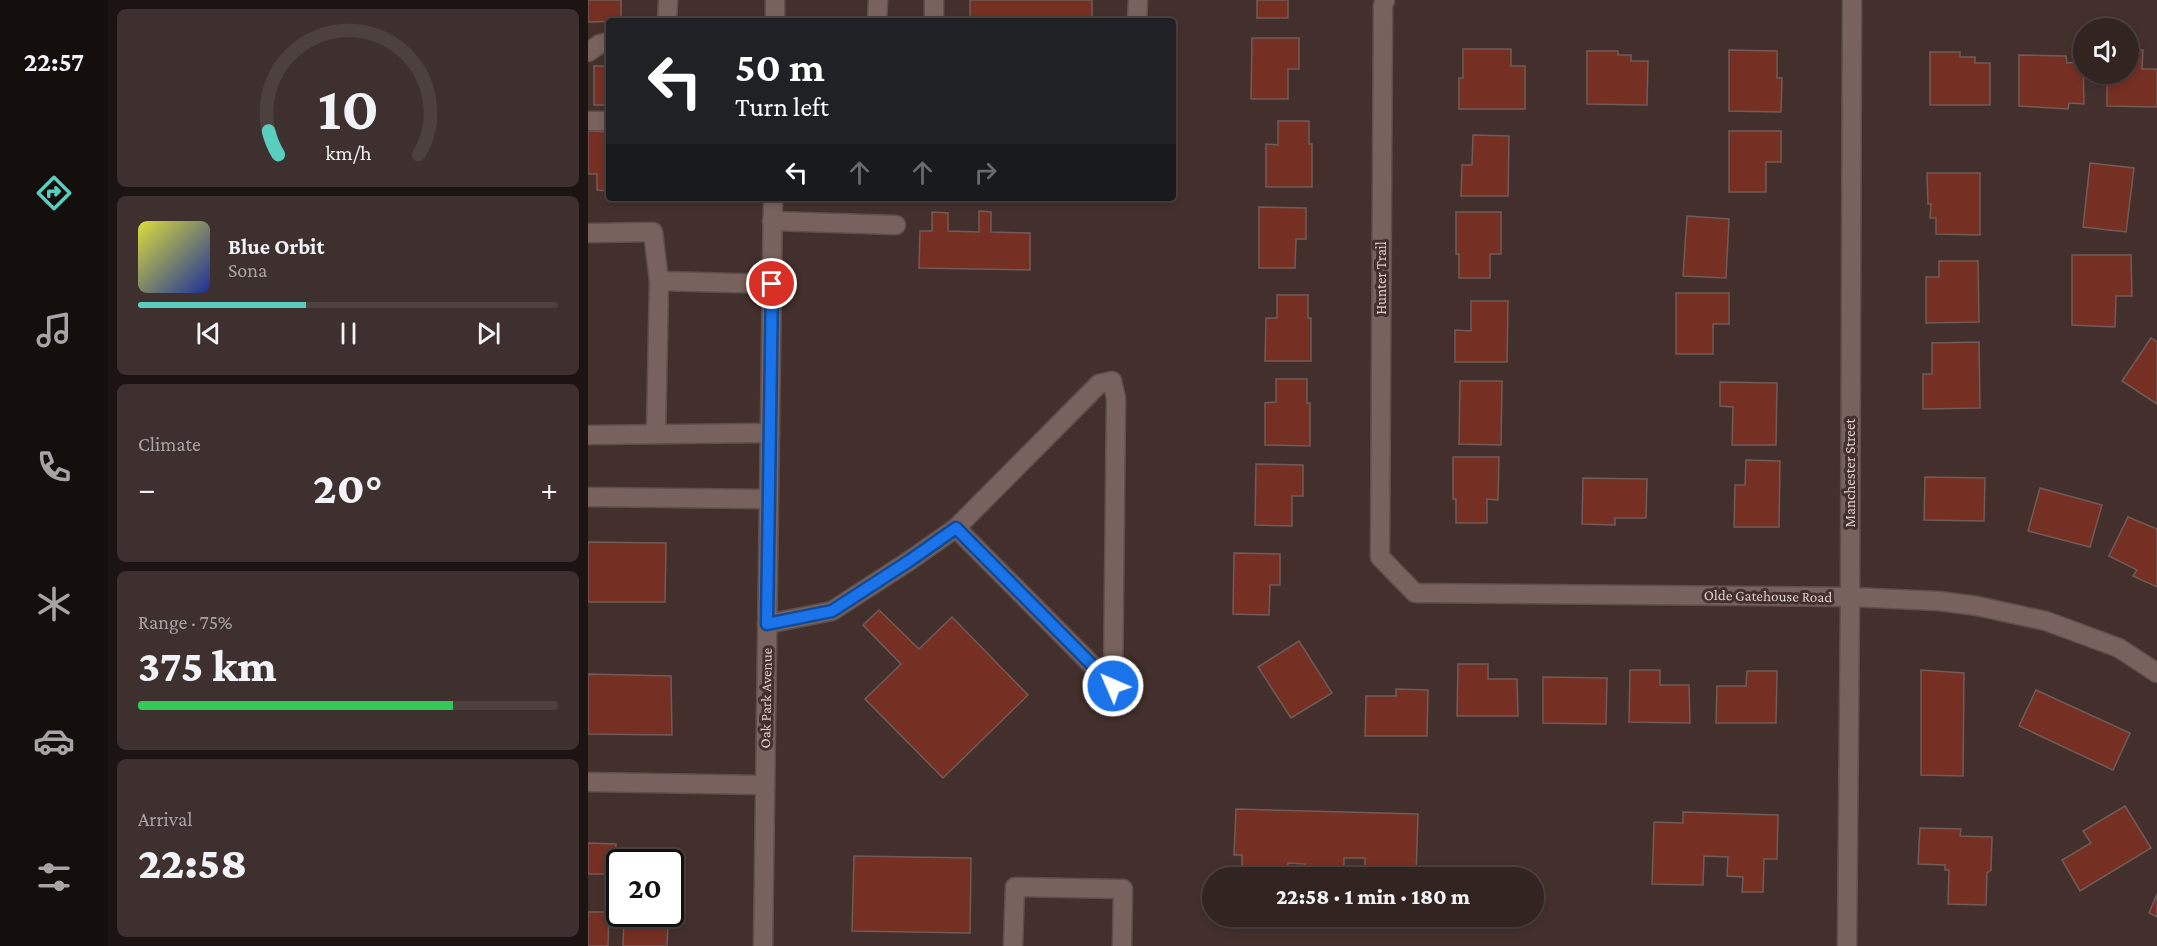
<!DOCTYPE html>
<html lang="en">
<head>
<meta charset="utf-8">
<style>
	body { margin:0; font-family:"Crimson Pro",serif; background:#3d302e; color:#f1f3f6; height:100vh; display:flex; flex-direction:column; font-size:22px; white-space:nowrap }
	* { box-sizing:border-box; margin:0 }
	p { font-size:20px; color:#a8a4a5 }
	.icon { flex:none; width:33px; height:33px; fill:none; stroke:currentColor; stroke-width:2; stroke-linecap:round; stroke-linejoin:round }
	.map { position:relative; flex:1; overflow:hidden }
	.panel { display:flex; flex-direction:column; gap:9px; padding:9px; background:#1c1412; width:480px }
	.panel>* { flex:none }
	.banner { position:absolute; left:18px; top:18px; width:570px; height:183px; border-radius:6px; box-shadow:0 3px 9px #0003,0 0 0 2px #4d413f; background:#202124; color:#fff; overflow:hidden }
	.controls { position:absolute; left:1485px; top:18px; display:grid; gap:12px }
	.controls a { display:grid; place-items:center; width:66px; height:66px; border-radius:50%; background:#322421; box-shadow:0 3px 9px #0003,0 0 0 2px #4d413f; font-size:30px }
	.speed { position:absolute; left:18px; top:849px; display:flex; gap:12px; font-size:30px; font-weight:700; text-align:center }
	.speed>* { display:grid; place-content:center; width:78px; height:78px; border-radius:50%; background:#322421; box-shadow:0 3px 9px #0003,0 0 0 2px #4d413f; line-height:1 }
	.speed .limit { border:3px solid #111; border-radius:9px; background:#fff; color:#111 }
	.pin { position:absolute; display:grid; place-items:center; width:51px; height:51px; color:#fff; margin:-26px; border:3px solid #fff; border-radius:50%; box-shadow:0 2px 6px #0007 }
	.me { position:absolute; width:66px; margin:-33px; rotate:315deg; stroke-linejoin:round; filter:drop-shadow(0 0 4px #0008) }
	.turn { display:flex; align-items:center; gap:21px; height:126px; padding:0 30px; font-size:27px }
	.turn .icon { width:78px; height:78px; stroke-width:2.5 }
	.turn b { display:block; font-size:42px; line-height:51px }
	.lanes { display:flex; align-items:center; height:57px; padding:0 30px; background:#0003; justify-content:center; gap:30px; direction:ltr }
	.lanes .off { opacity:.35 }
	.big { font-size:45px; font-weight:800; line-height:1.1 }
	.panel .widget { flex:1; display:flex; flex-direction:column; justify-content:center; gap:9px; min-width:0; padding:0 21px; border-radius:9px; background:#3d302e }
	.panel .dial { align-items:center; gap:0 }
	.dial svg { height:156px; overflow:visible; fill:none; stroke:#4d413f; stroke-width:7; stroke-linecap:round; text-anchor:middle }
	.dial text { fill:#f1f3f6; stroke:none }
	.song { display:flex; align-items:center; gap:18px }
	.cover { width:72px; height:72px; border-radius:9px; background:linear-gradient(135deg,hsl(60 70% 55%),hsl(230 70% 35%)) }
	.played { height:6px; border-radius:3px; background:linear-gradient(90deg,#59cebf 40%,#4d413f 40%) }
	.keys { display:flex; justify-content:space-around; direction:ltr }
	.heat { display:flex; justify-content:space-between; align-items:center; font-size:33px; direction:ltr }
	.charge { height:9px; border-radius:4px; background:linear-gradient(90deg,#34c759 75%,#4d413f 0) }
	.trip { position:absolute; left:614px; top:867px; width:342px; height:60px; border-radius:30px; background:#322421; box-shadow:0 3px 9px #0003,0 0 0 2px #4d413f; font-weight:800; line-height:60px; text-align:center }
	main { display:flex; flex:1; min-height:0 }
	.tabs { display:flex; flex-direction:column; width:108px; justify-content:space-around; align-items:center; background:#140e0d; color:#a8a4a5 }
	.tabs .icon { width:42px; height:42px }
	.tabs .current { color:#59cebf }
	.tabs b { font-size:27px; color:#f1f3f6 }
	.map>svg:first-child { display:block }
	.building { fill:#752f23; stroke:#725b57; stroke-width:1.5 }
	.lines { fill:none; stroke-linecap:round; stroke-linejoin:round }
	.minor-casing { stroke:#5f4e4b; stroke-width:21 }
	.minor { stroke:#78625d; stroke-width:18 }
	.route-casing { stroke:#114b97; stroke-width:15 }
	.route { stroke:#1a73e8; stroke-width:10 }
	.labels { text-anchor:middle; stroke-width:6; stroke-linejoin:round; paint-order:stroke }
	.street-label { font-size:15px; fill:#dccfcc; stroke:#43302c }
</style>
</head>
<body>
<main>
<nav class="tabs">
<b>22:57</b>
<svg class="icon current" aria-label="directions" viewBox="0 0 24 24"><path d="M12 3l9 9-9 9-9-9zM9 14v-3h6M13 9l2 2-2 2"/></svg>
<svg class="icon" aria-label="music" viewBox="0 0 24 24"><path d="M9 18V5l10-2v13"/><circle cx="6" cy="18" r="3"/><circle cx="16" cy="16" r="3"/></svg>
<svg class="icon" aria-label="phone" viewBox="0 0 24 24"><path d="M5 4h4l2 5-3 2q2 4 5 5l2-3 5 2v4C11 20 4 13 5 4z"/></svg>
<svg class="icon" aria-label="climate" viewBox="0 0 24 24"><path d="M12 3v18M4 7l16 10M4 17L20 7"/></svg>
<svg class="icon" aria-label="car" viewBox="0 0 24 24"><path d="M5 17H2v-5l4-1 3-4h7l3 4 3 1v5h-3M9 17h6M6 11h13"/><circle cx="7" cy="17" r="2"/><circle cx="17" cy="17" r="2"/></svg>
<svg class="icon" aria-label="filters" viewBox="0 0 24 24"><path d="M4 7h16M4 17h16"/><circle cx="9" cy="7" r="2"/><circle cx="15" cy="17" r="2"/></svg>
</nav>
<section class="panel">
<div class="widget dial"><svg viewBox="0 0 100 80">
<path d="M14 69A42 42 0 1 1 86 69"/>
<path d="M14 69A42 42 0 0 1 9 57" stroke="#59cebf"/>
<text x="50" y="56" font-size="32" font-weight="700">10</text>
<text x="50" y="72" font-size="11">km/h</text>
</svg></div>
<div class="widget">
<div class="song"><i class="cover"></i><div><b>Blue Orbit</b><p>Sona</p></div></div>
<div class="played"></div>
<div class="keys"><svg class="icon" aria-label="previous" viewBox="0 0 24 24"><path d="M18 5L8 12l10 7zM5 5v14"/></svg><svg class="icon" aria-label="pause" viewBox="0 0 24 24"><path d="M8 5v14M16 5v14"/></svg><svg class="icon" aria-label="next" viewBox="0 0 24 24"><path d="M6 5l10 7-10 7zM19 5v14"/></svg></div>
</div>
<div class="widget"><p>Climate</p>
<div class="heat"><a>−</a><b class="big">20°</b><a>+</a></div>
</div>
<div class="widget"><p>Range · 75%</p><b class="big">375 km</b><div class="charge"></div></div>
<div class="widget"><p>Arrival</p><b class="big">22:58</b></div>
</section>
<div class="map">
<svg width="1569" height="946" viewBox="0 0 1569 946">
	<rect width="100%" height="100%" fill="#43302c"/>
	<g class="building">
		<path d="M0,0H33V21L0,22Z"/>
		<rect x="382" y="0" width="122" height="21"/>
		<rect x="669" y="0" width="31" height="18"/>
		<path d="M664,38H711V69H700V99H663Z"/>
		<path d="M875,49H923V66H937V109H871V78H875Z"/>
		<path d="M1141,50L1189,51V78H1194L1193,112L1141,111Z"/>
		<path d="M1540,50H1555L1554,69H1569V107L1519,106V74H1540Z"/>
		<path d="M999,51H1030V55H1043V61H1060L1059,105L999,104Z"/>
		<path d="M1342,52H1372V57H1387V63H1402V105H1342Z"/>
		<path d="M1431,55L1478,56L1479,63L1495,62L1496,104L1481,103L1480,109L1431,106Z"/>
		<rect x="6" y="66" width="15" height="39"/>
		<path d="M690,121H721V144H724V187H678V144L690,145Z"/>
		<path d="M0,131L21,132V191L9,190V174H0Z"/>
		<path d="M1141,131H1193V162H1178V192H1141Z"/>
		<path d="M885,135L921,136L920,196H873L874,165H884Z"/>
		<path d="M1502,163L1546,168L1538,232L1495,227Z"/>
		<path d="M1339,173H1392V235L1348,234V218H1342L1343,204H1340Z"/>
		<path d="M671,207L718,208V239H708L707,268H671Z"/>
		<path d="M391,211L403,212V232L442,233V270L331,268L332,231H344V212L360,213V231L391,232Z"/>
		<path d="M868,212H913V254H902V278H871V254H868Z"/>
		<path d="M1099,216L1141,219L1138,278L1095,276Z"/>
		<path d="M1484,255H1543L1544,296H1528L1527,327L1484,325Z"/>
		<path d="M1351,261H1390L1391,322L1338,323V277H1351Z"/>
		<path d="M1088,293H1141V324H1125V354H1088Z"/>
		<path d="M689,295H720V318H723V361H677L678,318H689Z"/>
		<path d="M883,301H920L919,362H867V330L883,331Z"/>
		<path d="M1563,338L1569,342V404L1534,381Z"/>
		<path d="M1391,342L1392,408L1335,409V374H1344V343Z"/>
		<path d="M688,379H719V403H722V446L677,445V403L688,402Z"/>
		<path d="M872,381H914L913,445L871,444Z"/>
		<path d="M1132,382L1189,383L1188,445H1144L1145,407L1132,406Z"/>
		<path d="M865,457H911L910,500L899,499V523H868V499H865Z"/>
		<path d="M1158,460L1192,461L1191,527H1146L1147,485H1157Z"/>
		<path d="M668,464L715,465V496H704V526L667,525Z"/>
		<path d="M1337,477L1397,478L1396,521L1336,520Z"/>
		<path d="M995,478L1059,479L1058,518H1027V525L994,524Z"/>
		<path d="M1452,488L1514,505L1502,547L1440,531Z"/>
		<path d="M1540,517L1569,529V587L1545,576L1549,570L1521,556Z"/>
		<path d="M0,542L78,543L77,602H0Z"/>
		<path d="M646,553L692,554V585H682L681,615L645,614Z"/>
		<path d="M291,610L331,649L364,617L440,695L355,778L277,699L313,664L275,625Z"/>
		<path d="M711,641L744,693L703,718L670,667Z"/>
		<path d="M870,664H900V679H929L930,716H869Z"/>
		<path d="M1042,670H1072V685H1101L1102,723L1041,722Z"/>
		<path d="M1333,670L1376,673L1375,776L1333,775Z"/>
		<path d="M1159,671H1189L1188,723H1128L1129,686H1158Z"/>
		<path d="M0,674L83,676L84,735L0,734Z"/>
		<path d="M955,677L1019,678L1018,724L955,723Z"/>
		<path d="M808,689L840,690L839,736H777L778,696H808Z"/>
		<path d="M1448,690L1542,733L1525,770L1431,726Z"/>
		<path d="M1537,806L1563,848L1492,891L1474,860L1503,843L1495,831Z"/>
		<path d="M648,809L830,814L828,878H777V858H756V876L716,878L717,864L700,863V878H674V875L654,874V855H646Z"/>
		<path d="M1095,812L1190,815L1189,859H1176L1175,892H1154L1155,877L1139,876L1140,857L1116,856L1115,885L1064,884L1066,822L1095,823Z"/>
		<path d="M1332,828L1373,829L1372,836L1404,837L1403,870L1399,873L1398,905L1360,904L1361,870H1357V865L1330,864Z"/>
		<path d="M0,843L28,844L27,874H0Z"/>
		<path d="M266,856L383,858L382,933L264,931Z"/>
		<path d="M1569,894V917L1561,913Z"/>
		<path d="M0,912H21L20,946H0Z"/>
		<path d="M36,914H75V924L80,923L79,946H35Z"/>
	</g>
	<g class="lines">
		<defs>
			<g id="minor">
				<path d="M797,0L795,6L792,557L827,593L1262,597L1351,601L1389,606L1458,621L1531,648L1569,673"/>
				<path d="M79,21L80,0"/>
				<path d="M187,21V0"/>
				<path d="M289,21L290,0"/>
				<path d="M346,21V0"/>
				<path d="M549,21L550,0"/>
				<path d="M0,52L12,44L21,42"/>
				<path d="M0,121H21"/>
				<path d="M184,221L308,225"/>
				<path d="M0,233L65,232L71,281L184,284"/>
				<path d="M68,434L71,281"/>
				<path d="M0,435L182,433"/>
				<path d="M0,497L181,499"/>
				<path d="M368,528L525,686"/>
				<path d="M179,624L244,611L321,561L368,528L511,384L524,381L528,398L525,686"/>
				<path d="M0,782L177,785"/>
				<path d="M175,946L185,198"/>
				<path d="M425,946L427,887L535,889L534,946"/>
				<path d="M1259,946L1262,597L1264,0"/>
			</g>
		</defs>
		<use href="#minor" class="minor-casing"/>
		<use href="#minor" class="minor"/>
	</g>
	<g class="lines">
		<defs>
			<path id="route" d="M184,284L179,624L244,611L321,561L368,528L525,686"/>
		</defs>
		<use href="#route" class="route-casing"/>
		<use href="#route" class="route"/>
	</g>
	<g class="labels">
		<g class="street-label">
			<text transform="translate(793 278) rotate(-90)" y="5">Hunter Trail</text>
			<text transform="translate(1262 473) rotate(-90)" y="5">Manchester Street</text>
			<text transform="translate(1180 596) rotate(1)" y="5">Olde Gatehouse Road</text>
			<text transform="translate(178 698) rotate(-89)" y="5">Oak Park Avenue</text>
		</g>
	</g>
</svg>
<div class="controls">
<a><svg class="icon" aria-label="sound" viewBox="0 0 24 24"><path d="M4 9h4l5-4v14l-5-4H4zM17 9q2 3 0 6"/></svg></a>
</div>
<div class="speed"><div class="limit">20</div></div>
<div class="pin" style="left:184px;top:284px;background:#d93025"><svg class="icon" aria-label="arrive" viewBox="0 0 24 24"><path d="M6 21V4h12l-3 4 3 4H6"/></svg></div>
<svg class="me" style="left:525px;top:686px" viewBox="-20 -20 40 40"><circle r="17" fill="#1a73e8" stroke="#fff" stroke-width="3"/><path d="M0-11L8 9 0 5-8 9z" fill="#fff"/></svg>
<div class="trip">22:58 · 1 min · 180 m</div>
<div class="banner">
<div class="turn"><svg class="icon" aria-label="left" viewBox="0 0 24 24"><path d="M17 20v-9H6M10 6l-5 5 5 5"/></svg><div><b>50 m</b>Turn left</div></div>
<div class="lanes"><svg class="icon" aria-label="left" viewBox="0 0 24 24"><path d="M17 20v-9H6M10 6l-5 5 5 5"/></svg><svg class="icon off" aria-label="ahead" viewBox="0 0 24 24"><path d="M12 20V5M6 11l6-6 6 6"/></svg><svg class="icon off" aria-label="ahead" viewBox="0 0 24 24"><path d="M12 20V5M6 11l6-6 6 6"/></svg><svg class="icon off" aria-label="right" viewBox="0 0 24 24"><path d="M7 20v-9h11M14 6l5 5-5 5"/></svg></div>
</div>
</div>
</main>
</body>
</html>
